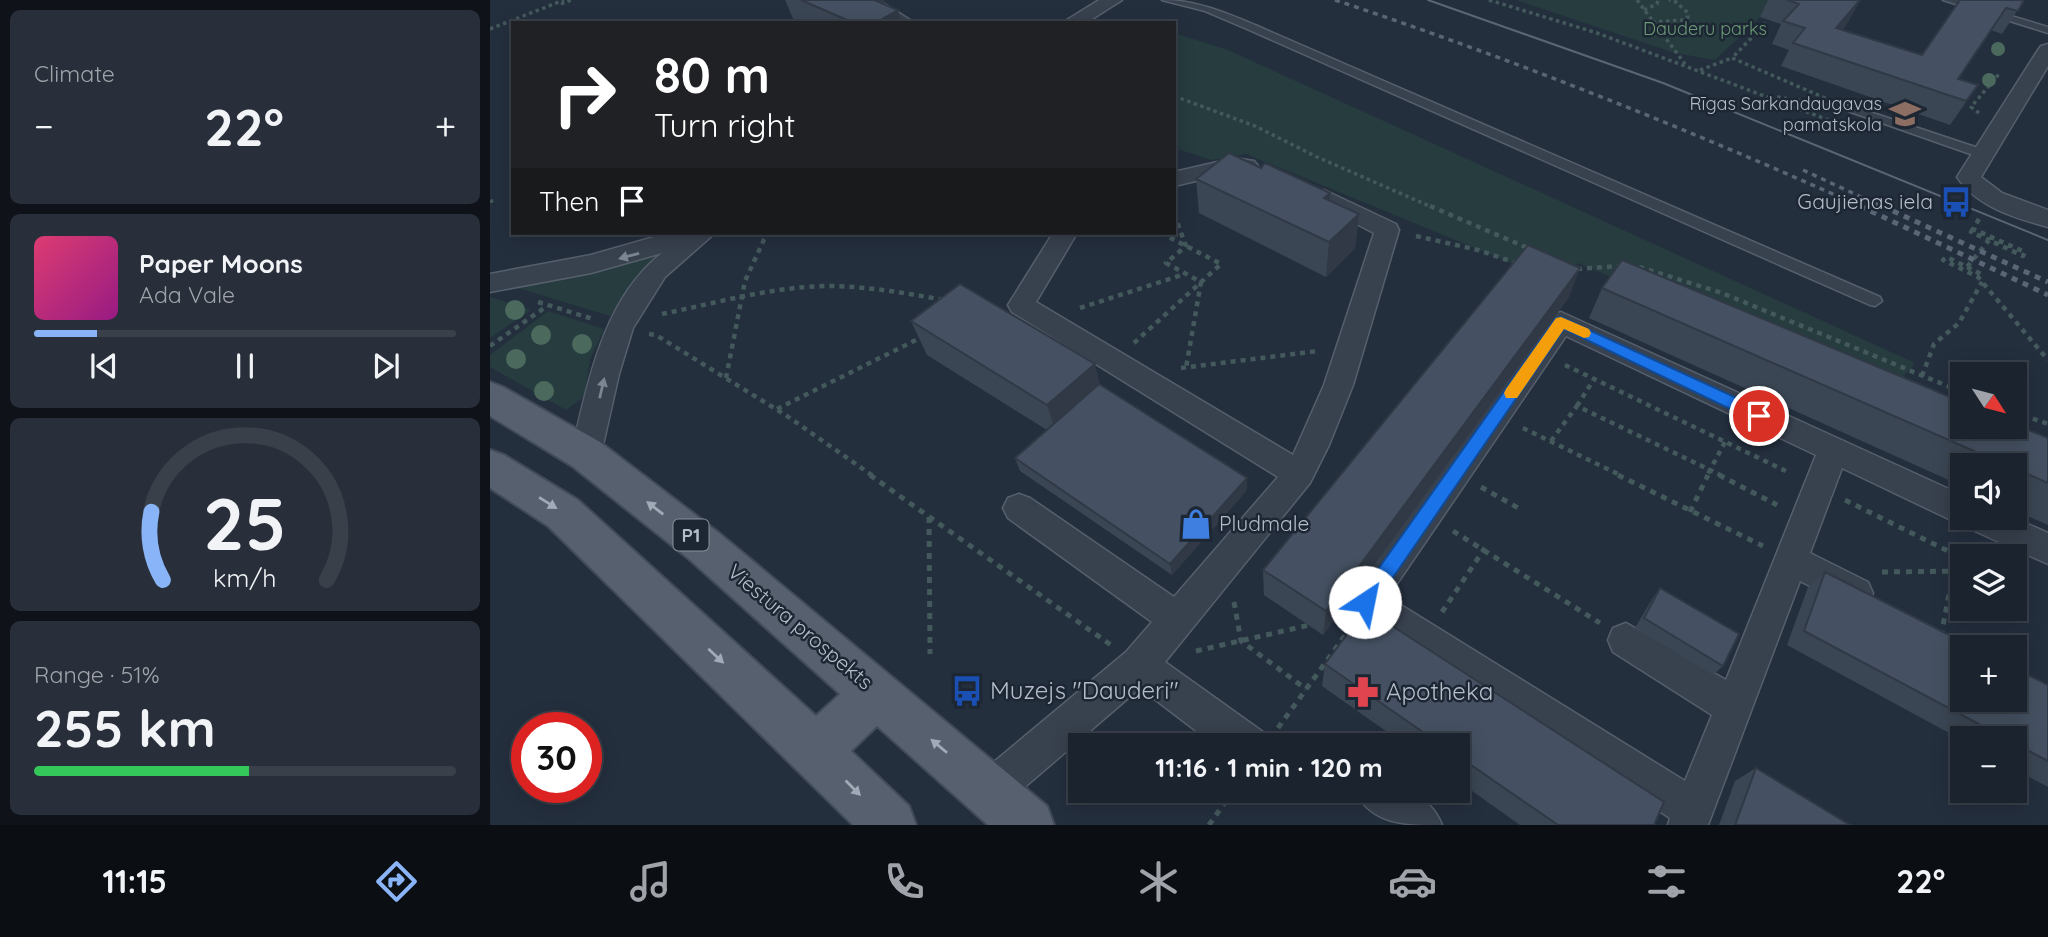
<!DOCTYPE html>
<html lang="en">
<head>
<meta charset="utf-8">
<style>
	body { margin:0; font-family:Quicksand,sans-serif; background:#282f3a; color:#f1f3f6; height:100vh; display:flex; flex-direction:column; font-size:26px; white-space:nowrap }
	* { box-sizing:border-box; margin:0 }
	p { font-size:23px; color:#a0a4aa }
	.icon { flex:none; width:38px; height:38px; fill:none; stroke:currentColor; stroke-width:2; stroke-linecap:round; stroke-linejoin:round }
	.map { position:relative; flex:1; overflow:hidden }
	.sheet { display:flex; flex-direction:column; gap:10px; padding:10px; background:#0f1319; width:490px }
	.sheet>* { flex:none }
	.banner { position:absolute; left:21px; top:21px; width:665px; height:214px; border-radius:0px; box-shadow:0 4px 18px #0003,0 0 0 2px #39404a; background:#202124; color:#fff; overflow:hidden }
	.needle { width:46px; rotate:126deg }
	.controls { position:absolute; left:1460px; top:362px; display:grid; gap:14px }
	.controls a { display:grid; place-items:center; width:77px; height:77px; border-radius:0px; background:#1b232e; box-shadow:0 4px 18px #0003,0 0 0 2px #39404a; font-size:35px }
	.speed { position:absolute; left:21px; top:712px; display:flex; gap:14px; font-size:35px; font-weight:700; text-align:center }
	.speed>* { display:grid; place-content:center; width:91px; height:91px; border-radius:50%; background:#1b232e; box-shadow:0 4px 18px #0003,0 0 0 2px #39404a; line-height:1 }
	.speed .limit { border:10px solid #d22; background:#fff; color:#111 }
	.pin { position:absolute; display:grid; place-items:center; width:60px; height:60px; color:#fff; margin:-30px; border:4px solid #fff; border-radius:50%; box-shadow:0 2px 7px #0007 }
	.me { position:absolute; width:77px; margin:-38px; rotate:34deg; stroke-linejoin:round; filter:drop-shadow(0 0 5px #0008) }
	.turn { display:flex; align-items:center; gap:24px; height:147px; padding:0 28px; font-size:32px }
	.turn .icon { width:91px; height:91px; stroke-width:2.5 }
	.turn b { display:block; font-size:49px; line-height:60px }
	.then { display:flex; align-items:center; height:66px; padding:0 28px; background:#0003; gap:14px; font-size:26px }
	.big { font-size:52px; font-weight:800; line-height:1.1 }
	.sheet .card { flex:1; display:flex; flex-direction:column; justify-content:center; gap:10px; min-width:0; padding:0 24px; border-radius:10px; background:#282f3a }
	.sheet .dial { align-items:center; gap:0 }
	.dial svg { height:182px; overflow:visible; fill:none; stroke:#39404a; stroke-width:7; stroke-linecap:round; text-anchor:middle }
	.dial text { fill:#f1f3f6; stroke:none }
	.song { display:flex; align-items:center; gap:21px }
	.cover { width:84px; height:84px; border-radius:10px; background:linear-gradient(135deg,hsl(340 70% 55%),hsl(310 70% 35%)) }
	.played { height:7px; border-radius:4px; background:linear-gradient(90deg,#8ab4f8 15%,#39404a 15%) }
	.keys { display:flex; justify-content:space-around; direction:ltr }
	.heat { display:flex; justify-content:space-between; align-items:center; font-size:38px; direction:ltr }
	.charge { height:10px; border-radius:5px; background:linear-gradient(90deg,#34c759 51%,#39404a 0) }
	.trip { position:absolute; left:578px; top:733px; width:402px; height:70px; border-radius:0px; background:#1b232e; box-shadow:0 4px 18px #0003,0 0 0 2px #39404a; font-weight:800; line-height:70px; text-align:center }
	.dock { display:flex; height:112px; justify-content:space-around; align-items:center; background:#0b0e12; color:#a0a4aa }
	.dock .icon { width:49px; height:49px }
	.dock .on { color:#8ab4f8 }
	.dock b { font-size:32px; color:#f1f3f6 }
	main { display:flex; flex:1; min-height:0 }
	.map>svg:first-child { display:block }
	.green { fill:#263c3f }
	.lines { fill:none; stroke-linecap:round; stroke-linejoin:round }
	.service-casing { stroke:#565f6c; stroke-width:3 }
	.minor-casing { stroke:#565f6c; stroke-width:3 }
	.primary-casing { stroke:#414a57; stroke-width:4 }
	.path-far2 { stroke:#44595c; stroke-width:3.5; stroke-dasharray:3.5 3.5; stroke-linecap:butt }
	.path-far1 { stroke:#44595c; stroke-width:4.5; stroke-dasharray:5 5; stroke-linecap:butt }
	.path { stroke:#44595c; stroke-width:5; stroke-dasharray:6 6; stroke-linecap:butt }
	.service { fill:#38414e; fill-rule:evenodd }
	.minor { fill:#38414e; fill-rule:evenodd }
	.primary { fill:#56606e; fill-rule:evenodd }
	.tram { stroke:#5a6575; stroke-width:2 }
	.rail-far1 { stroke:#5a6575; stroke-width:3.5; stroke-dasharray:5 5; stroke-linecap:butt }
	.rail { stroke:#5a6575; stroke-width:5; stroke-dasharray:6 6; stroke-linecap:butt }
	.tree { fill:#4b6a5d }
	.wall { fill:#3b4654 }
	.shaded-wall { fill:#303945 }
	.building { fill:#455162; stroke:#303945; stroke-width:2 }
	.oneway { fill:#7c8592 }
	.oneway2 { fill:#a1aab7 }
	.route { fill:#1a73e8; stroke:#114b97; stroke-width:2 }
	.slow { fill:#f59e0b }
	.labels { text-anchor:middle; stroke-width:5; stroke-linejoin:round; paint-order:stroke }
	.far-park-label { font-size:18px; fill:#6b9a76; stroke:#1d2633 }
	.far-poi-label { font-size:18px; fill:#b4bcc9; stroke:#1d2633; text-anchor:end }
	.shield { fill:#1d2633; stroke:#878f9c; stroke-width:2 }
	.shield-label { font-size:19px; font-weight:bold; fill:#b4bcc9 }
	.poi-label { font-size:21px; fill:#b4bcc9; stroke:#1d2633; text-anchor:end }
	.street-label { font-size:21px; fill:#b4bcc9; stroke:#1d2633 }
	.near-poi-label { font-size:24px; fill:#b4bcc9; stroke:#1d2633; text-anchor:start }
</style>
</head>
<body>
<main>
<section class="sheet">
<div class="card"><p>Climate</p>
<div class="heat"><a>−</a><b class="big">22°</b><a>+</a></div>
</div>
<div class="card">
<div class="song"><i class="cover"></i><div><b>Paper Moons</b><p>Ada Vale</p></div></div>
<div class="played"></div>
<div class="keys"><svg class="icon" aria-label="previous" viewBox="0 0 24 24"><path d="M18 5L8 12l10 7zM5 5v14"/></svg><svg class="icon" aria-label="pause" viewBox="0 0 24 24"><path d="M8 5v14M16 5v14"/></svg><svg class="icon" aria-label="next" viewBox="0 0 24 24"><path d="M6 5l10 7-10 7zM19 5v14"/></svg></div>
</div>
<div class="card dial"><svg viewBox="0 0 100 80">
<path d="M14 69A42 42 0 1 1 86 69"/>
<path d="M14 69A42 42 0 0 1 9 39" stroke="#8ab4f8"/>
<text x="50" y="56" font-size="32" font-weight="700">25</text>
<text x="50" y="72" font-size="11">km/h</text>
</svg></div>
<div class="card"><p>Range · 51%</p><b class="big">255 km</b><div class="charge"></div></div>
</section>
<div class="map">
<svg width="1558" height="825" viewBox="0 0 1558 825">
	<rect width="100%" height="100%" fill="#242f3e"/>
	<g class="green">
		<path d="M1026,0H1288L1225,60L1185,53Z"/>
		<path d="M684,33L738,50L1425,363L1398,394L1088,263L1070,283L756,154L722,160L684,148Z"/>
		<path d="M187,244L146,277L120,316L21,286L131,265Z"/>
		<path d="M0,297L41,310L0,338Z"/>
		<path d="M58,311L114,329L100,360L94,397L76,410L0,367V355Z"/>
	</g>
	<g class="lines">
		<defs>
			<g id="service">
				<path d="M672,0C706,0 734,12 765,25L1390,297L1392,301L1385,306L1380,305L757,29L715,11Z"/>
				<path d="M1453,0H1468L1558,27V33Z"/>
				<path d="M1359,105L1497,151L1499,154L1493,158L1489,157L1355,110L1353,108Z"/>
			</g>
			<g id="minor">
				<path d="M365,0H388L425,23H401Z"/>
				<path d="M609,0H632L596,23H572Z"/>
				<path d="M1558,44V66L1491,177L1512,193L1558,210V227C1525,218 1487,207 1467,177L1548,50L1551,46Z"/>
				<path d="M745,158L764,161L768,166L764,171L745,172L684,186V172Z"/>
				<path d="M834,190L906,224L909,230L863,385L839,445L820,483L675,662L773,732L778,746H726L650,688L515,804L501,810L487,804L481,790L487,776L636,652L662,622L518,518L513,508L518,498L529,494L540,498L684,597L788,477L522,312L518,305L563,233H587L546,302L803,455L834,385L884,233L826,203L822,198L826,193Z"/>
				<path d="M178,233H225L175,277L143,328L129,374L111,454L107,463L96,467L85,463L81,454C98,384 112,300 172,253L101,273L0,292V274L101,255Z"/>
				<path d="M1071,312L1472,495V518H1524L1558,533V564L1478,528L1476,523L1461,520L1352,468L1320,553L1378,582L1383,593L1378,604L1366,609L1310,581L1218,825H1178L1180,818L863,613L858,602L863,591L1061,315ZM1076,336L1326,455L1236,680L1136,623L1123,628L1118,640L1123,652L1222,715L1195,781L898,597Z"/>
				<path d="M865,791C902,791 936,785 952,825C916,825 882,825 865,791Z"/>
			</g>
			<path id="primary" d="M0,382L13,387L110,442L229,533L557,806L564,825H498L387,726L361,751L419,806L426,825H363L58,526L0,488V450L14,455L88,500L326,716L350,694L199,559L82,466L0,416Z"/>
		</defs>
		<use href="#service" class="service-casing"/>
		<use href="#minor" class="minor-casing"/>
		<use href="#primary" class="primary-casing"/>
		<g class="path-far2">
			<path d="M999,0L1107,33L1341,121"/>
			<path d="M1147,0L1195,64"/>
			<path d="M71,4L81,0"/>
			<path d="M1154,10L1167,4L1168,0"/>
			<path d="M1162,22L1194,20L1198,17V13L1186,2L1179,0"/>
			<path d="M1276,23L1242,58L1342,101"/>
			<path d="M0,29L74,0"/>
			<path d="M1210,70L1242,58"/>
			<path d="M684,96L765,126L827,157L944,208"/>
			<path d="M1287,97L1338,105"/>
			<path d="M1489,113L1481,107L1509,74"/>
			<path d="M0,202L5,199"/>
			<path d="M1456,202L1470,208"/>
		</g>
		<g class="path-far1">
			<path d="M940,206L1040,249"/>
			<path d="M1466,206L1471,208"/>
			<path d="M684,214L696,246L676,263L711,282L696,368"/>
			<path d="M1489,219L1483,229L1535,252L1533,256L1499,240L1477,267L1457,257L1453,260L1488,277L1558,360"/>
			<path d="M1483,229L1481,232L1499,240"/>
			<path d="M926,236L988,250L1029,264"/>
			<path d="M1149,267L1232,293L1472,392"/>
			<path d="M1477,267L1491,274L1488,277"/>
			<path d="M1087,269L1130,266"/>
			<path d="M48,302L103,319"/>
			<path d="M590,308L695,274"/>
			<path d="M172,314C226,303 281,287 336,286C376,286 415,293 454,300"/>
			<path d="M159,334L166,335L297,416L383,476"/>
			<path d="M644,343L731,264L671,233"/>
			<path d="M0,346L57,306"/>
			<path d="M1075,365L1300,473"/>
			<path d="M691,368L828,351"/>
			<path d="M1432,376L1444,344L1469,323L1492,282"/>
			<path d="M236,378L255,281L277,233"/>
			<path d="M1087,406L1104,379"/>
			<path d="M287,409L434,336"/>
			<path d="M1524,412L1558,424"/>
			<path d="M1033,428L1132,476"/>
			<path d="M1061,441L1087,406L1220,470L1217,476"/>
			<path d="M1232,476L1220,470L1235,442"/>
		</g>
		<g class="path">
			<path d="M380,475L621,645"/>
			<path d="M1128,475L1273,546"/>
			<path d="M1229,475L1287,505"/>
			<path d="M991,487L1030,509"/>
			<path d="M1355,500L1466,555"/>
			<path d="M1200,512L1218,475"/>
			<path d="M439,517L440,654"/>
			<path d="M963,531L1110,623"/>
			<path d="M1392,572L1472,571"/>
			<path d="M744,602L751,641L816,689"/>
			<path d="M952,612L995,548"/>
			<path d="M1451,636L1469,542"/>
			<path d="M706,651L824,624"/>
			<path d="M788,728L859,630"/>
			<path d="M719,825L743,791"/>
		</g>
		<use href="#service" class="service"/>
		<use href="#minor" class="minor"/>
		<use href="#primary" class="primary"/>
		<path class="tram" d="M938,0L1173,83L1558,240"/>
		<g class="rail-far1">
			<path d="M845,0C1025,60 1201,130 1374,208"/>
			<path d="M1313,170L1395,208"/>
		</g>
		<g class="rail">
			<path d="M1370,206L1558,295"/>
			<path d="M1392,206L1558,282"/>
		</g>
	</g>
	<g class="tree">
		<circle cx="1508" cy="49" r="7"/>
		<circle cx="1499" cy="80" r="7"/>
		<circle cx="25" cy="310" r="10"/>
		<circle cx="51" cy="335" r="10"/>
		<circle cx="92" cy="344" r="10"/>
		<circle cx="26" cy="359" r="10"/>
		<circle cx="54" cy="391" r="10"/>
	</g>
	<g class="wall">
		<path d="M295,0H394L396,5L408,10L412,23H305Z"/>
		<path d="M1278,0H1370L1358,22L1352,30L1432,55L1470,0H1534L1512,34L1501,30L1468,79L1488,85L1460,125L1291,66L1299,50L1282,44L1291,24L1270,17Z"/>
		<path d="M706,179L869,214L865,248L836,277L709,213Z"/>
		<path d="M1112,288L1558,438V525L1524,510V466H1472V486L1099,318Z"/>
		<path d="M1079,297L833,635L774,595L773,570Z"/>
		<path d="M421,321L609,384L757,490L682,575L530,471L525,458L557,430L437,355Z"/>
		<path d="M1335,572L1558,685V787L1524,769V738H1472V740L1297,645L1318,587Z"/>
		<path d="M1170,588L1233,666L1223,675L1145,628L1162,599Z"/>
		<path d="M835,664L1164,825H1030L968,781V746H917L832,686Z"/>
		<path d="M1266,768L1360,825H1229L1245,781Z"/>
	</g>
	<g class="shaded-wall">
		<path d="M388,0H394L399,15L408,10L412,23H385L386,1Z"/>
		<path d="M1370,0L1358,22L1334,51L1346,28Z"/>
		<path d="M840,193L838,227L834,198Z"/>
		<path d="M869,214L865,248L836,277L839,242Z"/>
		<path d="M1090,268L1079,297L833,635L836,611Z"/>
		<path d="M605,364L613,397L567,437L557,405Z"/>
		<path d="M757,478V490L682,575L680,564Z"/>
	</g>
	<g class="building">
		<path d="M311,0H388L386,1L408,10L385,23H364Z"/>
		<path d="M1297,0H1370L1346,28L1432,55L1470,0H1534L1528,11L1516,8L1468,79L1488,85L1476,101L1303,43L1315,28L1293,21L1309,4Z"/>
		<path d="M739,153L771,168L775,163L840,193L834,198L869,214L839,242L706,179Z"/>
		<path d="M1038,245L1090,268L836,611L773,570Z"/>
		<path d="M1132,260L1472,402V427H1524V424L1558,438V483L1524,468V466H1518L1112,288Z"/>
		<path d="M470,284L605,364L557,405L421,321Z"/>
		<path d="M609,384L757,478L680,564L525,458Z"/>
		<path d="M1335,572L1485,648H1472V700H1524V668L1558,685V761L1524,743V738H1515L1314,631Z"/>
		<path d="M1170,588L1249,634L1233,666L1154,618Z"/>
		<path d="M876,609L1174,802L1164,825H1068L968,756V746H953L835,664Z"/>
		<path d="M1266,768L1360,825H1245Z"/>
	</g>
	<defs><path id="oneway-solid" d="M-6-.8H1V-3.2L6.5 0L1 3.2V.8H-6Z" transform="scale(1.75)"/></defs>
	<g class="oneway">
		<use href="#oneway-solid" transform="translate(139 256) rotate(165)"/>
		<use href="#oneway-solid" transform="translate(112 388) rotate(-77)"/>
	</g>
	<g class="oneway2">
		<use href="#oneway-solid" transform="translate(58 503) rotate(32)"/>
		<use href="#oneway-solid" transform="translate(165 508) rotate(-142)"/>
		<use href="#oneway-solid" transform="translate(226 656) rotate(43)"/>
		<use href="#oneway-solid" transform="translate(449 746) rotate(-140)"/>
		<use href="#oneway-solid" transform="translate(363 788) rotate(45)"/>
	</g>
	<path class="route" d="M1071,317L1275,411L1277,416L1269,422L1263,420L1074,329L882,608L875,611L869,608L866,602L869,596L1066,318Z"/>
	<path class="slow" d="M1071,317L1099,329L1101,333L1099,337L1094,338L1074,329L1027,398H1016L1014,393L1016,389L1066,318Z"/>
	<defs>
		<symbol id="school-bare" viewBox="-9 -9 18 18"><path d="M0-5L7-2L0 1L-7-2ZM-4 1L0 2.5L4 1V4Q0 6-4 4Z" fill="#8d6e63" stroke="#1d2633" stroke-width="2.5" paint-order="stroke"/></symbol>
		<symbol id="bus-bare" viewBox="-9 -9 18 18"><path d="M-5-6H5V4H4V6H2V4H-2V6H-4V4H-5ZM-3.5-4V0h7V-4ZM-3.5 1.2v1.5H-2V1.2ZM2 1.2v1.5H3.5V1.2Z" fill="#1a4fb4" stroke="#1d2633" stroke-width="2.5" paint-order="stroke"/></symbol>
		<symbol id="shop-bare" viewBox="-9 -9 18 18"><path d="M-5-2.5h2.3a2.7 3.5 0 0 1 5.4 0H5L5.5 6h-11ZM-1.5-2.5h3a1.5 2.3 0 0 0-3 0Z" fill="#3f7fe0" stroke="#1d2633" stroke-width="2.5" paint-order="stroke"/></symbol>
		<symbol id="pharmacy-bare" viewBox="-9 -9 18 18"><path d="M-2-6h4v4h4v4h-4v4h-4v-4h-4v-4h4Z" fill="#e0444e" stroke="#1d2633" stroke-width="2.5" paint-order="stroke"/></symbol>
	</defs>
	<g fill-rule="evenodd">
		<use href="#school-bare" x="1393" y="92" width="44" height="44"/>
		<use href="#bus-bare" x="1444" y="180" width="44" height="44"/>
		<use href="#shop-bare" x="684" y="502" width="44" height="44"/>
		<use href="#bus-bare" x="455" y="669" width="44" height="44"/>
		<use href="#pharmacy-bare" x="851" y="670" width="44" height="44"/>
	</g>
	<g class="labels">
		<g class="far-park-label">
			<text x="1215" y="35">Dauderu parks</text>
		</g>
		<g class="far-poi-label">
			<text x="1392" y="110">Rīgas Sarkandaugavas<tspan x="1392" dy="21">pamatskola</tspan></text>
		</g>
		<rect class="shield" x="183.5" y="519.5" width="35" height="31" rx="5"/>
		<g class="shield-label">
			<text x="201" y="542">P1</text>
		</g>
		<g class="poi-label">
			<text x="1443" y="209">Gaujienas iela</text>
			<text x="729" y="531" text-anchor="start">Pludmale</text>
		</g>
		<g class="street-label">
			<text transform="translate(310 627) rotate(40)" y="7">Viestura prospekts</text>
		</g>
		<g class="near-poi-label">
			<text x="500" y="699">Muzejs "Dauderi"</text>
			<text x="896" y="700">Apotheka</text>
		</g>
	</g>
</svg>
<div class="controls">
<a><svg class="needle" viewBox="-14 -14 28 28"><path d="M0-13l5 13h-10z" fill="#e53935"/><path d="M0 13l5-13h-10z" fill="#a0a4aa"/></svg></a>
<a><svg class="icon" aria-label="sound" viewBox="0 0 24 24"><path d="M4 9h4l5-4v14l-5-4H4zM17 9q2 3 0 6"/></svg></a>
<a><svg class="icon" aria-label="layers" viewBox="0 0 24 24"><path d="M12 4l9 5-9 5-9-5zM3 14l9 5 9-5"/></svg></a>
<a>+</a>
<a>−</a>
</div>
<div class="speed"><div class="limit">30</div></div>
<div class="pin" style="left:1269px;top:416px;background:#d93025"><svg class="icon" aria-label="arrive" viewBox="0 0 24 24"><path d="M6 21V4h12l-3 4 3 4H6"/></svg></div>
<svg class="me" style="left:875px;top:602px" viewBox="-20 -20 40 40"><circle r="19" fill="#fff"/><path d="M0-13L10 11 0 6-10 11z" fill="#1a73e8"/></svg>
<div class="trip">11:16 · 1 min · 120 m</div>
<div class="banner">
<div class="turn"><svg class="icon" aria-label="right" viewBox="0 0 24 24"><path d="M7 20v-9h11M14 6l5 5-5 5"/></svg><div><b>80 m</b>Turn right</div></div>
<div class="then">Then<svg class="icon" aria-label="arrive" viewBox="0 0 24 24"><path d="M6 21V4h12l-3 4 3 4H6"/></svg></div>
</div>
</div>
</main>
<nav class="dock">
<b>11:15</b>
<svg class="icon on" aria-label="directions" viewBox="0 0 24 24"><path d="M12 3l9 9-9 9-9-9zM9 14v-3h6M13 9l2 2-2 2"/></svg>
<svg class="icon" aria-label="music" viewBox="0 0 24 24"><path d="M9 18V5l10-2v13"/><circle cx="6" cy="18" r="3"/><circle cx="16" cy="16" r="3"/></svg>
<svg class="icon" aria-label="phone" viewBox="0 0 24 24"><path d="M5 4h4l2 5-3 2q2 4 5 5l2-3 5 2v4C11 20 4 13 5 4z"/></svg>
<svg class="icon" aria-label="climate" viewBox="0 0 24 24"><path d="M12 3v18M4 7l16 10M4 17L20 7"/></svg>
<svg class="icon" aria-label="car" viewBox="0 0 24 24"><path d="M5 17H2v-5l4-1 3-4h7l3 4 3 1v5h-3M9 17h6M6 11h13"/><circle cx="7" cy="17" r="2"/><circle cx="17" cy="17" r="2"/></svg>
<svg class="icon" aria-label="filters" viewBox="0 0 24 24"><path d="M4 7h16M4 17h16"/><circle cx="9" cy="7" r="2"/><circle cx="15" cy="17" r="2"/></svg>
<b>22°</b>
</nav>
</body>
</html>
